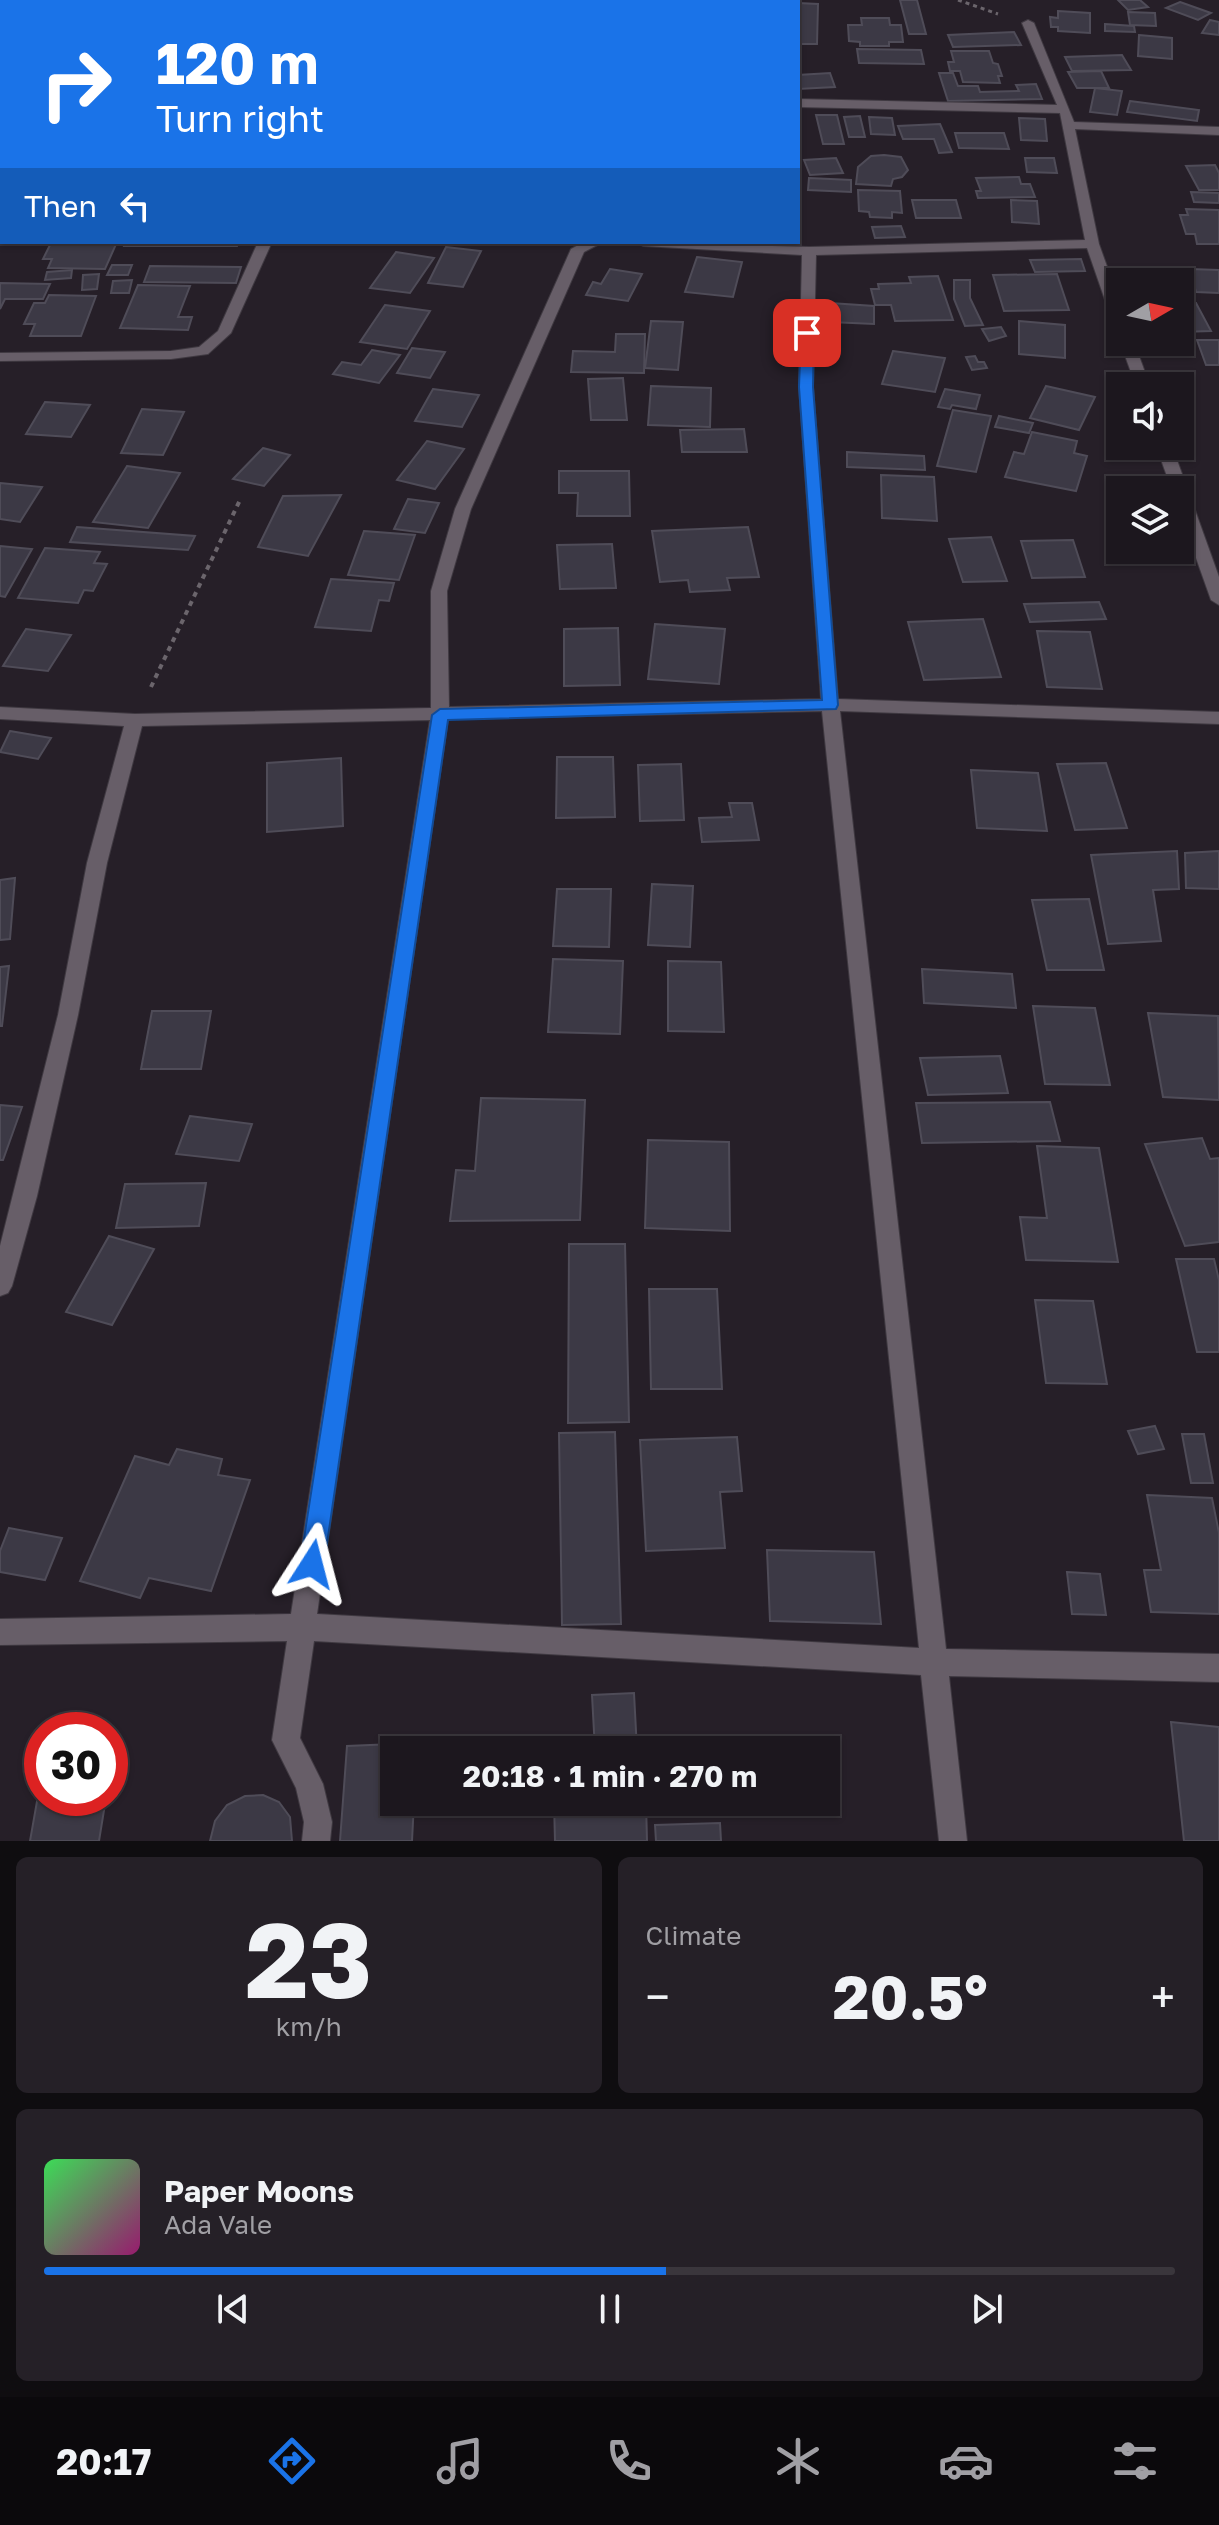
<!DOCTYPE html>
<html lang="en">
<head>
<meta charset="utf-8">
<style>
	body { margin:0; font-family:"Golos Text",sans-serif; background:#252027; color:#f1f3f6; height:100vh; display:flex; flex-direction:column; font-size:30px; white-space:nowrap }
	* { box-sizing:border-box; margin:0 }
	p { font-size:26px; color:#a09fa4 }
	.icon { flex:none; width:44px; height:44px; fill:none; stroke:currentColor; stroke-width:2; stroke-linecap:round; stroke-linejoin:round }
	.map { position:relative; height:1841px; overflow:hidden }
	.sheet { display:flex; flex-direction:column; gap:16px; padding:16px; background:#0f0d10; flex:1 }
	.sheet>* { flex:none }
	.top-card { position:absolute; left:0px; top:0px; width:800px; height:244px; box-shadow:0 2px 6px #0004,0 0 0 2px #3a363c; background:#1a73e8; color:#fff; overflow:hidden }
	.needle { width:52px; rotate:81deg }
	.controls { position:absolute; left:1106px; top:268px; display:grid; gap:16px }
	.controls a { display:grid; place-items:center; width:88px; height:88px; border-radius:0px; background:#1c171e; box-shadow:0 2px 6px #0004,0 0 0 2px #3a363c; font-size:40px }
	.speed { position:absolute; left:24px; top:1712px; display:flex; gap:16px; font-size:40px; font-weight:700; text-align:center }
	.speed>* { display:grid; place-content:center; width:104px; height:104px; border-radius:50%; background:#1c171e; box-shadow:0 2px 6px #0004,0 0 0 2px #3a363c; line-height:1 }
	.speed .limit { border:12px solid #d22; background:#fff; color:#111 }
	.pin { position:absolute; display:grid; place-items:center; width:68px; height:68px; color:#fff; margin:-34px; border-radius:16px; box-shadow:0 4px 12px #0006 }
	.me { position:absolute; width:88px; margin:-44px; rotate:9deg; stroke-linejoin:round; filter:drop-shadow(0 0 6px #0008) }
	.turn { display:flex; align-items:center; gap:28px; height:168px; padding:0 24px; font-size:36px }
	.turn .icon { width:104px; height:104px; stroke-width:2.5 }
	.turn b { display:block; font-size:56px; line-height:68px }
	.then { display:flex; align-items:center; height:76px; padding:0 24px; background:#0003; gap:16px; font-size:30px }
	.big { font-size:60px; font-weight:700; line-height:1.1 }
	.sheet .card { flex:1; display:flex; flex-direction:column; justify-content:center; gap:12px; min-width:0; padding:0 28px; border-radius:12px; background:#252027 }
	.sheet .dial { align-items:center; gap:0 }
	.dial b { font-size:104px; line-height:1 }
	.song { display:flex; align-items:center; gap:24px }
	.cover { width:96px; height:96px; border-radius:12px; background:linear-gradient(135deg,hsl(130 70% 55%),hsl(320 70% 35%)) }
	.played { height:8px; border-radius:4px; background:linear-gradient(90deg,#1a73e8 55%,#3a363c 55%) }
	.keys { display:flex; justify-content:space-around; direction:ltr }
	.heat { display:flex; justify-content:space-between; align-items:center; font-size:44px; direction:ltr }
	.sheet .tiles { flex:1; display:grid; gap:16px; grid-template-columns:1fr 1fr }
	.card:last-child { grid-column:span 2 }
	.trip { position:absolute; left:380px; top:1736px; width:460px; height:80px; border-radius:0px; background:#1c171e; box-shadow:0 2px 6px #0004,0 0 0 2px #3a363c; font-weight:700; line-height:80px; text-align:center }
	.dock { display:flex; height:128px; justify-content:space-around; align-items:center; background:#0b090c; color:#a09fa4 }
	.dock .icon { width:56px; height:56px }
	.dock .on { color:#1a73e8 }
	.dock b { font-size:36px; color:#f1f3f6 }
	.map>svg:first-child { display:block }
	.building { fill:#3c3945; stroke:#4f4c58; stroke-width:2 }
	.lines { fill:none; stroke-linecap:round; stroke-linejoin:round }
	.minor-casing { stroke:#3f3941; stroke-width:2 }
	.path-far1 { stroke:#6b656c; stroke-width:3; stroke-dasharray:4 4; stroke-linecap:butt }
	.path { stroke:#6b656c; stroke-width:4; stroke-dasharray:5 5; stroke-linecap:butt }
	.minor { fill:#675e68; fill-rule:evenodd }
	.route { fill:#1a73e8; stroke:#114b97; stroke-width:2 }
</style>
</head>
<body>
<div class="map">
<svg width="1219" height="1841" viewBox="0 0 1219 1841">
	<rect width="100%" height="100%" fill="#261f28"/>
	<g class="building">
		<path d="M900,0H917L926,34H909Z"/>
		<path d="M1118,0H1140L1148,7L1128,10Z"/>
		<path d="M1180,2L1211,13L1198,20L1166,8Z"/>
		<path d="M798,3L818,4L817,44H798Z"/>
		<path d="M1058,11L1090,13V33L1058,31V27H1051L1050,17L1058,18Z"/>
		<path d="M1128,12L1155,13L1156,26L1130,25Z"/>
		<path d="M861,18H889L890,25H901L903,42H889V46H860V42L849,41L848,25H862Z"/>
		<path d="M1210,20L1219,22V35L1202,33Z"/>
		<path d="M1105,24L1134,26L1135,32L1105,31Z"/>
		<path d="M1014,32L1021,45L953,47L948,35Z"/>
		<path d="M1139,35L1172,38V59L1138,56Z"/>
		<path d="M857,49L921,50L924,64L859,63Z"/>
		<path d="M951,51H989L993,63L998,64L1002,76H998L1000,83L963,82L960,71H950L948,62H954Z"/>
		<path d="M1122,55L1131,70L1072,71L1065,57Z"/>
		<path d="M1101,71L1109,88H1077L1068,72Z"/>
		<path d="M830,73L835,87L798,89V75Z"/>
		<path d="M939,73H953L958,86H978L980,92L1019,91L1016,85L1036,84L1042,99L948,101Z"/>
		<path d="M1095,88L1122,91L1117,115L1090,112Z"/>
		<path d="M1130,101L1199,110L1197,121L1127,112Z"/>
		<path d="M816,115H837L844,144H823Z"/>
		<path d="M860,116L865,137H849L844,117Z"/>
		<path d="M869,117L892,118L895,135L871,134Z"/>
		<path d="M1019,118L1045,119L1047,141L1021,140Z"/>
		<path d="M940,124L952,152L939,153L934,139H903L898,126Z"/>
		<path d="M955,133H1004L1009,149L959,148Z"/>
		<path d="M884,155L901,157L908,170L902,177L893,179L891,186L856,184L858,167L871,156Z"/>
		<path d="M836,158L843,173L810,175L804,160Z"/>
		<path d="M1025,158H1054L1057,173L1027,172Z"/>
		<path d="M1215,165L1219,173V190H1199L1186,166Z"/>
		<path d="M1019,177L1021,184H1030L1035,197L978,198L976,191H981L976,178Z"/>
		<path d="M809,178L851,180V192L808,190Z"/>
		<path d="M858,190L900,191L902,213L892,212V218L870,217L869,212L859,211Z"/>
		<path d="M1191,192L1219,193V203L1194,202Z"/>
		<path d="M912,200H956L961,218H916Z"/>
		<path d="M1011,200L1037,201L1039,224L1012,222Z"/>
		<path d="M1186,209L1219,210V244H1197L1195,234H1186L1180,215H1188Z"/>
		<path d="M901,226L905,237L875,238L872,227Z"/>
		<path d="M63,242H117L105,269L48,268L52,259H43L51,243Z"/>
		<path d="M125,242H238L237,246H124Z"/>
		<path d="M446,247L481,251L463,287L428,283Z"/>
		<path d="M396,252L434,258L410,293L370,288Z"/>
		<path d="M697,257L742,262L733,297L685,292Z"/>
		<path d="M1081,259L1085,271L1035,272L1030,260Z"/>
		<path d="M112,265H132L128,275H107Z"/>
		<path d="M150,266L241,267L236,283L144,282Z"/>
		<path d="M610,269L642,274L628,301L586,295L593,282L601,284Z"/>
		<path d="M1190,269L1219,270V293L1196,292Z"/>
		<path d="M72,270L71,278L45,280L47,272Z"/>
		<path d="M99,274L97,289L82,290L83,275Z"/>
		<path d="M1057,274L1069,310L1004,311L993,275Z"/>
		<path d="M938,276L953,320L895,321L891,305H875L871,289H879L878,284L911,283L909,277Z"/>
		<path d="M132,280L129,293H111L113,281Z"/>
		<path d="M954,280H970V298L983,325L965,326L954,299Z"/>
		<path d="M0,283L50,284L43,299H5L0,309Z"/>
		<path d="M138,285L190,286L178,317H192L188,330L120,328Z"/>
		<path d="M49,295L96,296L81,336H30L35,324H24L34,303H45Z"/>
		<path d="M830,303L874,306V324L830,322Z"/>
		<path d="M1180,303H1196L1211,331L1180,332Z"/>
		<path d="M385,305L430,311L407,349L360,342Z"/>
		<path d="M651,321L683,322L678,370L645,368Z"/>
		<path d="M1019,321L1065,325V358L1019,354Z"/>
		<path d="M1001,327L1006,336L989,341L982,329Z"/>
		<path d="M616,334H645L644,373L571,372L573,351L615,352Z"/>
		<path d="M1197,340H1219V365H1206Z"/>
		<path d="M412,348L445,352L430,378L397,373Z"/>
		<path d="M372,350L400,355L379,383L333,374L342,362L361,365Z"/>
		<path d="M893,351L945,358L935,392L882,384Z"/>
		<path d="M975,356L978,362H984L987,368L972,370L966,357Z"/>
		<path d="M623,378L627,420H591L588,379Z"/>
		<path d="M651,386L711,388L710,427L648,425Z"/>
		<path d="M1046,386L1095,397L1079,430L1030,418Z"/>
		<path d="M433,389L479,395L462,427L415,421Z"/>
		<path d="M945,389L980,395L976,409L952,405L950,409L938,407Z"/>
		<path d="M45,402L90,405L71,437L26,434Z"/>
		<path d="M142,409L184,412L163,455L121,453Z"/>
		<path d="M953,410L991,416L976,472L937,466Z"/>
		<path d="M999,416L1033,423L1029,433L995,427Z"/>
		<path d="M744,429L747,452H682L680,430Z"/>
		<path d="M1032,432L1077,441L1074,453L1087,456L1076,491L1005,477L1014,452L1024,454Z"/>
		<path d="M427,441L464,449L435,489L397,480Z"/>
		<path d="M263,448L290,455L264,486L233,479Z"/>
		<path d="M847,452L924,456L925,470L847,467Z"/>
		<path d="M127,466L180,473L148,528L93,522Z"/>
		<path d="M559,471H629L630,516H577L578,493H559Z"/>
		<path d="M881,475L934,477L937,521L882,518Z"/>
		<path d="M0,483L42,487L20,522L0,519Z"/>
		<path d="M341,495L308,556L258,547L283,496Z"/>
		<path d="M408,499L439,503L425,533L394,529Z"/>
		<path d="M77,527L195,536L188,550L70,542Z"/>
		<path d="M748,527L759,577L727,578L730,590L690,592L688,580L660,582L652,531Z"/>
		<path d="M364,531L415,535L399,580L348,575Z"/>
		<path d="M991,537L1007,581L963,582L949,539Z"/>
		<path d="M1073,540L1085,577L1032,578L1021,541Z"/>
		<path d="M612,544L616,588L560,589L557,545Z"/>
		<path d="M0,546L32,549L5,597L0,596Z"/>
		<path d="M45,548L100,552L94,563L107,564L93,591L84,590L78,603L18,598Z"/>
		<path d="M331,579L394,583L389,601L379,600L371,631L315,627Z"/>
		<path d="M1099,602L1106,619L1030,622L1024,604Z"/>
		<path d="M983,619L1001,677L924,680L908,622Z"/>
		<path d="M655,624L725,629L719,684L648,679Z"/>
		<path d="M618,628L620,685L564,686V629Z"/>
		<path d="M26,629L71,635L48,671L3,666Z"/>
		<path d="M1037,631L1090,632L1102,689L1047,687Z"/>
		<path d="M10,731L51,738L38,759L0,752Z"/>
		<path d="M557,757H613L615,817L556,818Z"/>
		<path d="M341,758L343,826L267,832V763Z"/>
		<path d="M1106,763L1127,828L1075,830L1057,764Z"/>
		<path d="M681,764L684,820L640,821L638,765Z"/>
		<path d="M971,770L1038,773L1047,831L977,828Z"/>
		<path d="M729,803H752L759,840L702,842L699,818L732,817Z"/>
		<path d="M1177,851L1179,889L1153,890L1161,941L1108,944L1091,855Z"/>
		<path d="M1219,851V889L1186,888L1185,853Z"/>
		<path d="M15,878L10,939L0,940V880Z"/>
		<path d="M652,884L693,886L690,947L648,945Z"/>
		<path d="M557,889H611L609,947L553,946Z"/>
		<path d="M1089,899L1104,970H1047L1032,900Z"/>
		<path d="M553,959L623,961L620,1034L548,1032Z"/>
		<path d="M668,961L721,962L724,1032L668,1031Z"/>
		<path d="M9,966L2,1026H0V967Z"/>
		<path d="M922,969L1012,974L1016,1008L924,1003Z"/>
		<path d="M1033,1006L1095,1008L1110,1085L1045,1084Z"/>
		<path d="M152,1011H211L201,1069H141Z"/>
		<path d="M1148,1013L1218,1016L1219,1100L1163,1097Z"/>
		<path d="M1000,1056L1008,1093L928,1095L920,1058Z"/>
		<path d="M481,1098L585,1100L580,1220L450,1221L456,1170L475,1171Z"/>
		<path d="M1050,1102L1060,1141L922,1143L916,1103Z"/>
		<path d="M0,1105L22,1107L3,1160H0Z"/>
		<path d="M190,1116L252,1124L239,1161L176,1154Z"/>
		<path d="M1202,1138L1210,1159L1219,1158V1242L1185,1246L1145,1144Z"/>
		<path d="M648,1140L729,1142L730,1231L645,1228Z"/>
		<path d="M1037,1146L1099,1148L1118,1262L1026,1260L1020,1217L1047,1218Z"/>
		<path d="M206,1183L199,1226L116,1228L125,1184Z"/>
		<path d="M109,1236L154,1249L112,1325L66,1312Z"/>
		<path d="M569,1244H625L629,1422L568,1423Z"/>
		<path d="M1176,1259H1214L1219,1280V1352H1197Z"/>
		<path d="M649,1289H717L722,1389H651Z"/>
		<path d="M1035,1300L1093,1301L1107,1384L1046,1383Z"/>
		<path d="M1155,1426L1164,1449L1138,1454L1128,1431Z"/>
		<path d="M615,1432L621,1624L562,1625L559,1433Z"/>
		<path d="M1182,1434H1204L1213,1483H1191Z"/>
		<path d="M737,1437L742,1491L720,1492L725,1548L646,1551L640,1440Z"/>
		<path d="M177,1449L222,1459L218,1475L250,1480L211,1591L149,1578L140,1598L80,1581L135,1456L169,1465Z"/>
		<path d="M1147,1495L1212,1498L1219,1533V1614L1151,1612L1144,1570H1161Z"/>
		<path d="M9,1528L62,1538L45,1580L0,1572V1551Z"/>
		<path d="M767,1550L874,1552L881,1624L770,1621Z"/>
		<path d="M1067,1572L1100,1574L1106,1615L1072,1614Z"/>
		<path d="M634,1693L637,1750H595L592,1695Z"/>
		<path d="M1171,1722L1219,1727V1841H1184Z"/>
		<path d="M417,1743V1750H394V1802H414L412,1841H340L347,1746Z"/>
		<path d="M42,1773V1798H106L99,1841H30Z"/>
		<path d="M263,1795L279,1802L290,1817L292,1841H210L215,1821L227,1805L245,1796Z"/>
		<path d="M554,1802H646L647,1841H555Z"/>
		<path d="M720,1823L721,1841H656L655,1825Z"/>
	</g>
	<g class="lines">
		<defs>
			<g id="minor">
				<path d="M90,0H102L89,2Z"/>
				<path d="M370,0H382L369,2Z"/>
				<path d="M1028,20L1034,23L1074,122L1219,127V135L1075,129L1099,244L1120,303V327L1113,323L1087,248L816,255L813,387L838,699L1219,712V724L840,711L946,1649L1219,1654V1682L949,1676L967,1841H939L921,1675L314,1641L300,1738L323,1784L332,1822L330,1841H302L304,1822L296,1788L272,1740L287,1641L0,1645V1619L291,1614L430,720L142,726L107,863L78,1015L37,1196L12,1286L8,1293L0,1296V1246L58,1015L87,863L124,726L0,719V707L135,714L431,708V591L455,509L571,249L584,242H603L584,252L471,509L447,591L449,707L821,699L799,387L802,255L643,246L636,242L809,247L1085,240L1060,113L798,107V99L1057,105L1022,23ZM822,711L919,1648L317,1614L448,719Z"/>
				<rect x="0" y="25" width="2" height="7"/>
				<path d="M2,175V186L0,187V176Z"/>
				<path d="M258,242H272L231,333L208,354L171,359L0,361V353L171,351L199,347L218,331Z"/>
				<path d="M1120,342H1134L1150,386H1136Z"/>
				<path d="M1156,446H1172L1219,577V605L1211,600L1180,513V490H1172Z"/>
			</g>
		</defs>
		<use href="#minor" class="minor-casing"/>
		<path class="path-far1" d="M958,0L998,14"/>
		<path class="path" d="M151,687L240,500"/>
		<use href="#minor" class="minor"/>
	</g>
	<path class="route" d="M807,329L814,333L813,387L838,705L836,709L448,720L324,1564L320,1572L312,1576L303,1572L300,1564L432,715L440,709L822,700L799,387L801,333Z"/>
</svg>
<div class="controls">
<a><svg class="needle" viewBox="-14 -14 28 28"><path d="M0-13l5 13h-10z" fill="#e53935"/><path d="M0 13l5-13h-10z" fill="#a09fa4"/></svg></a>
<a><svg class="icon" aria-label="sound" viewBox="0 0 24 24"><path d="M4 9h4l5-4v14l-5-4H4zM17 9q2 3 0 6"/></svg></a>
<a><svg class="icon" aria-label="layers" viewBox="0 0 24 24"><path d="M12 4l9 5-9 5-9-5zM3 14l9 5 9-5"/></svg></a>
</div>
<div class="speed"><div class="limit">30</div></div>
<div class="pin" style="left:807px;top:333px;background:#d93025"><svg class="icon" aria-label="arrive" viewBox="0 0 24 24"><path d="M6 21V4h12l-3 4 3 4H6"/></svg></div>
<svg class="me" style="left:312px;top:1564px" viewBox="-20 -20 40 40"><path d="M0-17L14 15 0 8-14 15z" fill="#1a73e8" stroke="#fff" stroke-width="4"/></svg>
<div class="trip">20:18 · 1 min · 270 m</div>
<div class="top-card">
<div class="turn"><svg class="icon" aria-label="right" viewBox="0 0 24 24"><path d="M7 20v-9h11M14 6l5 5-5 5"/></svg><div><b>120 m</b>Turn right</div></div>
<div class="then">Then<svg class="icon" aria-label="left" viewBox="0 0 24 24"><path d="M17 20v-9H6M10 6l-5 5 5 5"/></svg></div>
</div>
</div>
<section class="sheet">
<div class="tiles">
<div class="card dial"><b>23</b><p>km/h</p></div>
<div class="card"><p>Climate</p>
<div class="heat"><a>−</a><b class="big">20.5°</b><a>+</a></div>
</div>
<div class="card">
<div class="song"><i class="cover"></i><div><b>Paper Moons</b><p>Ada Vale</p></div></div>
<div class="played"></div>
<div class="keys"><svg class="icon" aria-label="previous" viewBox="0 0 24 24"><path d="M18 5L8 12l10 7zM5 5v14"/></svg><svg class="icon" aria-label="pause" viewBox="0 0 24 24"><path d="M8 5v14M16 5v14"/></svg><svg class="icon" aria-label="next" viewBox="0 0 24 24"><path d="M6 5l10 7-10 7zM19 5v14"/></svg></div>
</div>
</div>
</section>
<nav class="dock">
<b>20:17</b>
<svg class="icon on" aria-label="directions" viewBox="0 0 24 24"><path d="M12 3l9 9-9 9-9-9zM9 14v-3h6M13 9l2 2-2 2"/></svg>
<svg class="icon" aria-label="music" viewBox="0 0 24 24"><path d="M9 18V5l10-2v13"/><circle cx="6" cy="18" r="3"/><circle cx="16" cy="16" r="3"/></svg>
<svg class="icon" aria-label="phone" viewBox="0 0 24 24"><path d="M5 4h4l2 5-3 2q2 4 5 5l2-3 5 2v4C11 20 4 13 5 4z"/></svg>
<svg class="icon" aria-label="climate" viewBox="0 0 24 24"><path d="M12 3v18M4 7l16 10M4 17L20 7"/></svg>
<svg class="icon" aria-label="car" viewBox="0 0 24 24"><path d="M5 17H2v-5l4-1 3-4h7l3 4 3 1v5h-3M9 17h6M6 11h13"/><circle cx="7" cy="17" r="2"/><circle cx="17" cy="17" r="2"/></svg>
<svg class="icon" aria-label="filters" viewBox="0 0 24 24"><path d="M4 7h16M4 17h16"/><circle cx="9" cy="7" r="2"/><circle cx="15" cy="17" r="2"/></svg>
</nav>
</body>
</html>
